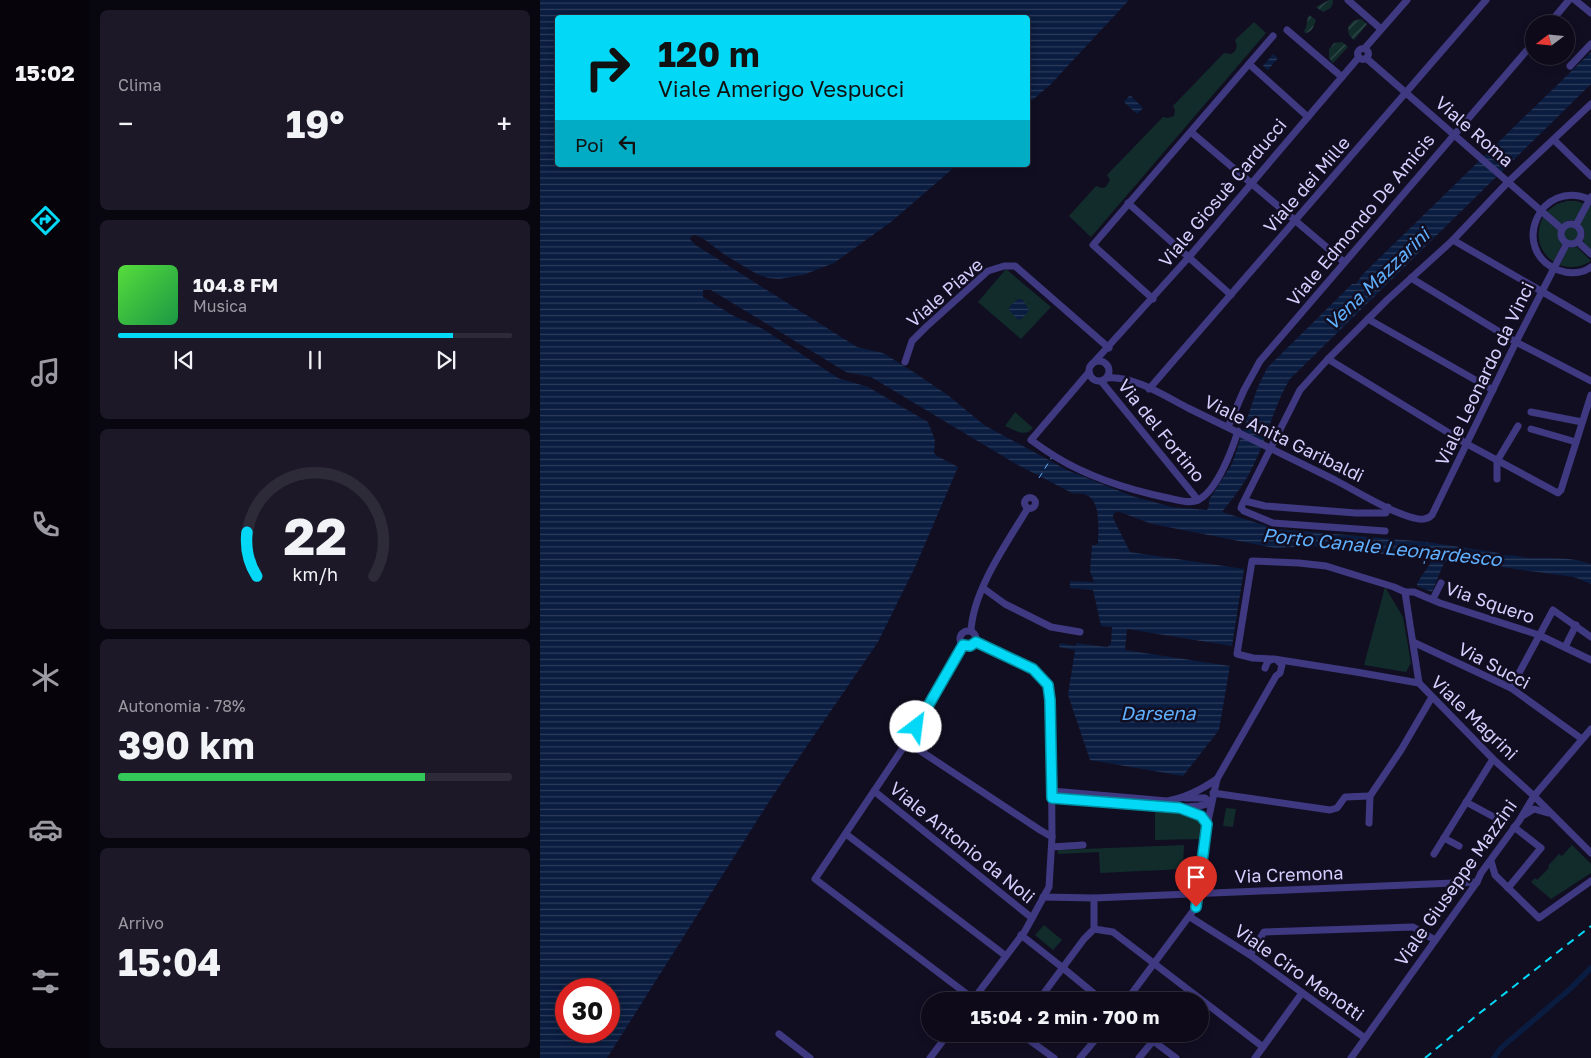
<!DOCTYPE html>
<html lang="it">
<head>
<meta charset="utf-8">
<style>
	body { margin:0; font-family:"Golos Text",sans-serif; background:#1c1827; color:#f1f3f6; height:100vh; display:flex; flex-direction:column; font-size:19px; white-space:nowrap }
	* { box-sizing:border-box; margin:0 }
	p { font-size:16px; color:#9b9aa2 }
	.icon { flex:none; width:28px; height:28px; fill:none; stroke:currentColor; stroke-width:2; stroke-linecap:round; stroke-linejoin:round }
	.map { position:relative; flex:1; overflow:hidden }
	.sheet { display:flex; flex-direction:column; gap:10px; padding:10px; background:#08060e; width:450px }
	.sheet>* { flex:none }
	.top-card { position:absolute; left:15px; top:15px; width:475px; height:152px; border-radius:5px; box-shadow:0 2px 8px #0003,0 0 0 1px #2e2b39; background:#03d8f6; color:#111; overflow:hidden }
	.needle { width:32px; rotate:254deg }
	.fabs { position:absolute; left:985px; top:15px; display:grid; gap:10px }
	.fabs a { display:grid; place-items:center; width:50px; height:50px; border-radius:50%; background:#0e0a1a; box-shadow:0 2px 8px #0003,0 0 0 1px #2e2b39; font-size:25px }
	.speed { position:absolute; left:15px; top:978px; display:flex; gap:10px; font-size:25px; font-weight:700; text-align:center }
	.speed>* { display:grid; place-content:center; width:65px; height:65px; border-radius:50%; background:#0e0a1a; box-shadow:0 2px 8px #0003,0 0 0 1px #2e2b39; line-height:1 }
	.speed .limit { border:8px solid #d22; background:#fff; color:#111 }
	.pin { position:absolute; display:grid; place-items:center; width:42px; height:42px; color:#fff; margin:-51px -21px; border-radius:50% 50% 50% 0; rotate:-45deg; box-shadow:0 0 5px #0007 }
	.pin .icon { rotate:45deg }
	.me { position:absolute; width:55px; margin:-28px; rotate:30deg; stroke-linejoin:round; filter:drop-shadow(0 0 4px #0008) }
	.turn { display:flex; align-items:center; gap:18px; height:105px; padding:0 20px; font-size:22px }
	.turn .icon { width:65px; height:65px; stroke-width:2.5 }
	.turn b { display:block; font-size:35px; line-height:42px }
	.then { display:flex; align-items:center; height:48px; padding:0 20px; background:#0003; gap:10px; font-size:19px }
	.big { font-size:38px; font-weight:700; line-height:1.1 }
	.sheet .widget { flex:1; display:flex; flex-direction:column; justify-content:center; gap:8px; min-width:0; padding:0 18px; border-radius:8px; background:#1c1827 }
	.sheet .dial { align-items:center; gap:0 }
	.dial svg { height:130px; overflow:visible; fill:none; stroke:#2e2b39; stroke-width:7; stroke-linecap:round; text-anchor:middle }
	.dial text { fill:#f1f3f6; stroke:none }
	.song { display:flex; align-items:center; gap:15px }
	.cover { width:60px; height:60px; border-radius:8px; background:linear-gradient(135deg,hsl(110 70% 55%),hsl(140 70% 35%)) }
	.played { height:5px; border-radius:2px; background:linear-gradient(90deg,#03d8f6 85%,#2e2b39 85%) }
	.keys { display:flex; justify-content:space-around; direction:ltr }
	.heat { display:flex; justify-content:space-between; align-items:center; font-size:28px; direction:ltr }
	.charge { height:8px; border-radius:4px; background:linear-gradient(90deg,#34c759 78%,#2e2b39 0) }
	.trip { position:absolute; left:381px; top:992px; width:288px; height:50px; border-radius:25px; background:#0e0a1a; box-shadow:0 2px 8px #0003,0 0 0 1px #2e2b39; font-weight:700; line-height:50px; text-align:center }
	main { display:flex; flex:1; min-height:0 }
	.tab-bar { display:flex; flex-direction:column; width:90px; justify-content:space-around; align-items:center; background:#06040a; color:#9b9aa2 }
	.tab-bar .icon { width:35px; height:35px }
	.tab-bar .current { color:#03d8f6 }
	.tab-bar b { font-size:22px; color:#f1f3f6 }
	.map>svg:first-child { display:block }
	.green { fill:#112c2b }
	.garden { fill:url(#garden-furrows) }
	.water { fill:url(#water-rules); fill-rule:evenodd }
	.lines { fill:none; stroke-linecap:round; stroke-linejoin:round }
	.canal { stroke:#0a1c3f; stroke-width:5.5 }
	.ferry { stroke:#5fb0fd; stroke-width:1; stroke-dasharray:6 5; stroke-linecap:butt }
	.minor { stroke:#3e3980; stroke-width:7 }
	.rail { stroke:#03d8f6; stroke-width:2; stroke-dasharray:8 6; stroke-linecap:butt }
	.route-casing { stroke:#028ca0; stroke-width:12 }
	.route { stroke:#03d8f6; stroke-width:9 }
	.labels { text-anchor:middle; stroke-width:5; stroke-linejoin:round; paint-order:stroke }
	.street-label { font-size:18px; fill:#d6cffe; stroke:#120e22 }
	.water-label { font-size:19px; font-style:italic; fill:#5fb0fd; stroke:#120e22 }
</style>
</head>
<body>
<main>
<nav class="tab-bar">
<b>15:02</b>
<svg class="icon current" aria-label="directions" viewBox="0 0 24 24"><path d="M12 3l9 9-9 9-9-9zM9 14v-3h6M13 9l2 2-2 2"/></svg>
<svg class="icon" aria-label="music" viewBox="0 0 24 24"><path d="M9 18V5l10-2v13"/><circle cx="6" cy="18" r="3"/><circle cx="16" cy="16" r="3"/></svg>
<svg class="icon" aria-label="phone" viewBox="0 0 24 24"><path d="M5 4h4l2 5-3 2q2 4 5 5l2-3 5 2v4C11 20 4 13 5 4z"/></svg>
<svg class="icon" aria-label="climate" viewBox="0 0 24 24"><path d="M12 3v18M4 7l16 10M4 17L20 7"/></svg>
<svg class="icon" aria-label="car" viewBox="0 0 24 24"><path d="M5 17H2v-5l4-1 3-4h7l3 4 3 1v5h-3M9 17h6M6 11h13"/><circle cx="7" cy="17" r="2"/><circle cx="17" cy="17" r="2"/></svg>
<svg class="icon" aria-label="filters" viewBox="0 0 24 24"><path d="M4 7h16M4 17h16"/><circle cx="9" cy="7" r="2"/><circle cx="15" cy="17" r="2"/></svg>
</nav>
<section class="sheet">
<div class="widget"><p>Clima</p>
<div class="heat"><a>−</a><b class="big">19°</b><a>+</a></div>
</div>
<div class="widget">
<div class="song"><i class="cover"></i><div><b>104.8 FM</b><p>Musica</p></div></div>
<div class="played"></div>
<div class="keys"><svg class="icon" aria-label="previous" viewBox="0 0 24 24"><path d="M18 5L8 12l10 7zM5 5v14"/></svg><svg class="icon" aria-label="pause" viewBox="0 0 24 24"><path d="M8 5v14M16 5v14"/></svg><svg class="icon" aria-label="next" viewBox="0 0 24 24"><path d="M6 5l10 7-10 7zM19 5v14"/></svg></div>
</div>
<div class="widget dial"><svg viewBox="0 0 100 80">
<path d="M14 69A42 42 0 1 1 86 69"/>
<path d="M14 69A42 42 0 0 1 8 42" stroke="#03d8f6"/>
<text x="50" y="56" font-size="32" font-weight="700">22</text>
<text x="50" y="72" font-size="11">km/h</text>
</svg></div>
<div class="widget"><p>Autonomia · 78%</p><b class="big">390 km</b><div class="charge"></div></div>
<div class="widget"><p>Arrivo</p><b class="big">15:04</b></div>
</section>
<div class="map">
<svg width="1051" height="1058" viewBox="0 0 1051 1058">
	<defs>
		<pattern id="garden-furrows" width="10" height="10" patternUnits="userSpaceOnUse" patternTransform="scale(1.25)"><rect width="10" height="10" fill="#112c2b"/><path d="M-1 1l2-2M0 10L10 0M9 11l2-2" fill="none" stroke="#334a4b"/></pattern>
		<pattern id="water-rules" width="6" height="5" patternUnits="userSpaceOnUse" patternTransform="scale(1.25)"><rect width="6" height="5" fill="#0a1c3f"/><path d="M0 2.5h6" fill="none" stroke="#2d3c5c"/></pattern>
	</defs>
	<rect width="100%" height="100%" fill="#120e22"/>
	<g class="green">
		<path d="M714,22L726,33L551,237L529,216L556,186L562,188L566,187L570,180L567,175L623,117L628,118L634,116L635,110L633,106L684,53L691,54C697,51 698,46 695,40Z"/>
		<path d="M1027,201H1036L1045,204L1036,221L1029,220L1021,225L1006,212L1017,204Z"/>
		<path d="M1050,206L1051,207V250L1043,243L1045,233L1040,223Z"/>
		<path d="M1003,217L1018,230V238L1022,244L1014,262C998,251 995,234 1003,217Z"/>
		<circle cx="1031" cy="234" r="8"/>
		<path d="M1037,247L1051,261C1041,267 1032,269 1020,265L1028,248Z"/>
		<path d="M466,269L511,307L481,339L438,302Z"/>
		<path d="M475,412L493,428C485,438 475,430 465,426Z"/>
		<path d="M845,587L863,617L871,663L866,672L824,665Z"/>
		<path d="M686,808L696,809L693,827L683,826Z"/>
		<path d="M615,812C627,813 660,811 662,827C663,831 662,835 661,839L615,840Z"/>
		<path d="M644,845L643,869L560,873L559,852L518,854V850Z"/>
		<path d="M1032,845L1051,864V873L1011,899L991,882L995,878L997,880L1009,868L1008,866L1019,854L1022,856Z"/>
		<path d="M504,925L522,940L513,950L495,935Z"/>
	</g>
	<g class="garden">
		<path d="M789,0H793C793,8 789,9 783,12L776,7Z"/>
		<path d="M769,15L776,20C773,27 773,32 765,33L764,31C768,26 766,20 769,15Z"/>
		<path d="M821,19L827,24L814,40L809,35L808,27L813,21Z"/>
		<path d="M802,42L808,47L793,63L789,58V50L794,43Z"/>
	</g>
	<g class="water">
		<path d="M0,0H589L511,84L488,104V18H18V165H417L351,222L294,263L263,275L239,279L228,278L215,273L185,255L164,239L155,235L151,236L150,240L153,242L154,244L317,347L343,353L375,373L409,396L444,425L527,470L592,496L632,507L667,510L669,506V500L692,464L717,389L727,368L812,284H816L822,275L1051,52V84L750,379C734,405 728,436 714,464C706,482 694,497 682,512L737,529L887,542L960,553L959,555L961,556C971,553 982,558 992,558C1013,558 1031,557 1051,564V584L1034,577L968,568L938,562H926L921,559L918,561L908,560L904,563L892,592L877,586V583L891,562V560L775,546L735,548L612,524L577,511L573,515V518L590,552L704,569L692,646L587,629L585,650L690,666L679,730L643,776L550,760L528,695L535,650L519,647L520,643L536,646V643L567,647L571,644L572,627L561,626L553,590L530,588V581L554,582L550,571L552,545H556L558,544C558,526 563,489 534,494L476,464L331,377L306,372L171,290H163V297L192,315L223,329L298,378L328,387L388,422L395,440L394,453L397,456L418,467L376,565L338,642L230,800L67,1058H0ZM26,989H69V1031H26Z"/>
		<path d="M733,54L738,58L728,70L723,66Z"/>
		<path d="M590,95L603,108L597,114L584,102Z"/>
		<path d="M478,299H482L489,310C487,314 484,316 481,319L478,320L470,311L469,307Z"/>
	</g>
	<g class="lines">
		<path class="canal" d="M954,1058L961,1048L1030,989L1051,968"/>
		<g class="ferry">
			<path d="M499,478L512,457"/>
			<path d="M884,564L887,542"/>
		</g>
		<g class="minor">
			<path d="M808,0L841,29"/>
			<path d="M1035,0L1051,13"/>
			<path d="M1009,24L1029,0"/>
			<path d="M747,30L802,77"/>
			<path d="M825,48L867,0"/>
			<circle cx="823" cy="54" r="5.5"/>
			<path d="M826,58L1022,229"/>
			<path d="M709,64L768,117"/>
			<path d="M1030,66L1051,44"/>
			<path d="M651,132L804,262"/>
			<path d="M1014,140L1051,176"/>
			<path d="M1051,200C999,176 969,251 1018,270C1029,274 1041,274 1051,267"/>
			<path d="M588,203L691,295"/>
			<circle cx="1031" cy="234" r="10"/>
			<path d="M1036,225L1051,197"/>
			<path d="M913,240L1051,320"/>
			<path d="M1038,242L1051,254"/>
			<path d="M871,278L976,342L1051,381"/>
			<path d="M613,299L553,245L733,36"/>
			<path d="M828,319L953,390"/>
			<path d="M788,359L927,444L1018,493L1021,490L1051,395"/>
			<circle cx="559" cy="371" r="10"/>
			<path d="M555,361L649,257L819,57"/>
			<path d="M365,362L372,341L386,327L448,271L464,266H475L569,348"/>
			<path d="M549,372L491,440C499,446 508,452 516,457C550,478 590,490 628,498C637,500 650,504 658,500C677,491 692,450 698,431"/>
			<path d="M567,378C592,375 625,396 648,408C697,432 746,456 795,480C818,492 850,512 874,518C881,520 887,520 892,515L976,342L1027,243"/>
			<path d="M561,381L658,500"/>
			<path d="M609,389L946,0"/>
			<path d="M991,412L1042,422"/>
			<path d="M688,427L704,390L720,361L994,42"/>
			<path d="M991,429L1036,442"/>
			<path d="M957,479V461L978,426"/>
			<circle cx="490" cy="503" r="5.5"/>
			<path d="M705,501L725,506L816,513H846L848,507"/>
			<path d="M845,531L733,523L704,511L701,508L702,505L760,390L788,359L847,300L913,240L968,182L1051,104"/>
			<path d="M443,588L465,604L511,627L540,632"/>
			<path d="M865,592L879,683"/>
			<path d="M893,599L901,583"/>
			<path d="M431,631C433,590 467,543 488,508"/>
			<circle cx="428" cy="639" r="8"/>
			<path d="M873,642L971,688L1042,739"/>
			<path d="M423,645L367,742L275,879L436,1001"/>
			<path d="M1025,647L1036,625"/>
			<path d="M732,659L713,658L697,654L712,561L759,563L786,566L854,587L865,592H874L900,603L999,635L1051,660"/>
			<path d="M725,668L728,661L734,659L816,672L879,683L953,759L994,796L1051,853"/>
			<path d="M971,688L1013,610L1051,637"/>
			<path d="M367,742L500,830L512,837"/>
			<path d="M334,791L492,918"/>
			<path d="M512,791L627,801C646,798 661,790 677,779"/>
			<path d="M673,793L790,810L797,808L805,797L830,796"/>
			<path d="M512,798L631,808L659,806L671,803"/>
			<path d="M645,798H665L671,803"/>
			<path d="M926,802L952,816"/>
			<path d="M646,810L661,816L667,824"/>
			<path d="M984,815L994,809L1008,813"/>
			<path d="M829,823L830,796L861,750L892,697"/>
			<path d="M306,834L466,956"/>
			<path d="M904,838L919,846"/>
			<path d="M512,847L543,845"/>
			<path d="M894,854L953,759"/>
			<path d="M951,861L955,875L999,918L1051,881"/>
			<path d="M968,888L1001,848L974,827"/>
			<path d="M503,897L554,898L937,882"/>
			<path d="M650,917L710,955L825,1038"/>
			<path d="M554,929L573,932L723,1047"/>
			<path d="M481,935L523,968L563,1001"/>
			<path d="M710,955L724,932L873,927L895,940"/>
			<path d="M432,1001L485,931L509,887L512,837L511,713L508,685L493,669L435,642"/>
			<path d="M498,1001L544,939L554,929V898"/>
			<path d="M586,1001L656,907L665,835L677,779L736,676L740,673L742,665L738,661"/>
			<path d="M239,1034L270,1058"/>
			<path d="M481,1034L514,1058"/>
			<path d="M604,1034L636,1058"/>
			<path d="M390,1058L408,1034"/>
			<path d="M540,1058L560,1034"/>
			<path d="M599,1058L613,1041"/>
			<path d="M715,1058L762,993"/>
			<path d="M811,1058L937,882L941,873L979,821L994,796L1051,729"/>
		</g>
		<path class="rail" d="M885,1058L936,1016L1051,926"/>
	</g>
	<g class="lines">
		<defs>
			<path id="route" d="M376,727L423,645L430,646L436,642L493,669L508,685L510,700L512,798L640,808L661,816L667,824L656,907"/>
		</defs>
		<use href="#route" class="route-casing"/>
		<use href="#route" class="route"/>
	</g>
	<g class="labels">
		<g class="street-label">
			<text transform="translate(934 132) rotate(41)" y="6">Viale Roma</text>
			<text transform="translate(767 185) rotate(-49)" y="6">Viale dei Mille</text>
			<text transform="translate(683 193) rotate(-50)" y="6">Viale Giosuè Carducci</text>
			<text transform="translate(821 220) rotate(-50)" y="6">Viale Edmondo De Amicis</text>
			<text transform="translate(405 293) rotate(-41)" y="6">Viale Piave</text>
			<text transform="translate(945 374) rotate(-64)" y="6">Viale Leonardo da Vinci</text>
			<text transform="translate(621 431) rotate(51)" y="6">Via del Fortino</text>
			<text transform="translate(744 439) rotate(26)" y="6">Viale Anita Garibaldi</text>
			<text transform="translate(950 603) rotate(19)" y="6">Via Squero</text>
			<text transform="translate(954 666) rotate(28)" y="6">Via Succi</text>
			<text transform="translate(934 718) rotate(44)" y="6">Viale Magrini</text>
			<text transform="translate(422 843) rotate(39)" y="6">Viale Antonio da Noli</text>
			<text transform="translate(749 875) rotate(-2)" y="6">Via Cremona</text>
			<text transform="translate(916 883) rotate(-55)" y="6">Viale Giuseppe Mazzini</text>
			<text transform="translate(759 973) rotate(35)" y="6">Viale Ciro Menotti</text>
		</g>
		<g class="water-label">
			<text transform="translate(837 279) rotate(-44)" y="7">Vena Mazzarini</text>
			<text transform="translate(842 547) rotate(6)" y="7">Porto Canale Leonardesco</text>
			<text x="618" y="720">Darsena</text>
		</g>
	</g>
</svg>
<div class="fabs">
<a><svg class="needle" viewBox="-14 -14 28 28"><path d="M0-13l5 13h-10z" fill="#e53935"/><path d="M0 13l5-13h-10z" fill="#9b9aa2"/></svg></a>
</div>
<div class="speed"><div class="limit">30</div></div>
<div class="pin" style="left:656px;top:907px;background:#d93025"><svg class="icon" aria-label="arrive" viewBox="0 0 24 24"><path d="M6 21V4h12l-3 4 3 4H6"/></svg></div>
<svg class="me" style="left:376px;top:727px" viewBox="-20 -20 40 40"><circle r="19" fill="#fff"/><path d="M0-13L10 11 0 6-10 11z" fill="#03d8f6"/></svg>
<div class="trip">15:04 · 2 min · 700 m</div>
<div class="top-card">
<div class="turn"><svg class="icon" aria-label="right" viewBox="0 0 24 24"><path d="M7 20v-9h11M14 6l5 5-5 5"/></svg><div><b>120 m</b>Viale Amerigo Vespucci</div></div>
<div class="then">Poi<svg class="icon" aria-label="left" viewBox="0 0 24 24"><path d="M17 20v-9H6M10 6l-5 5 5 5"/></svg></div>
</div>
</div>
</main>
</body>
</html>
